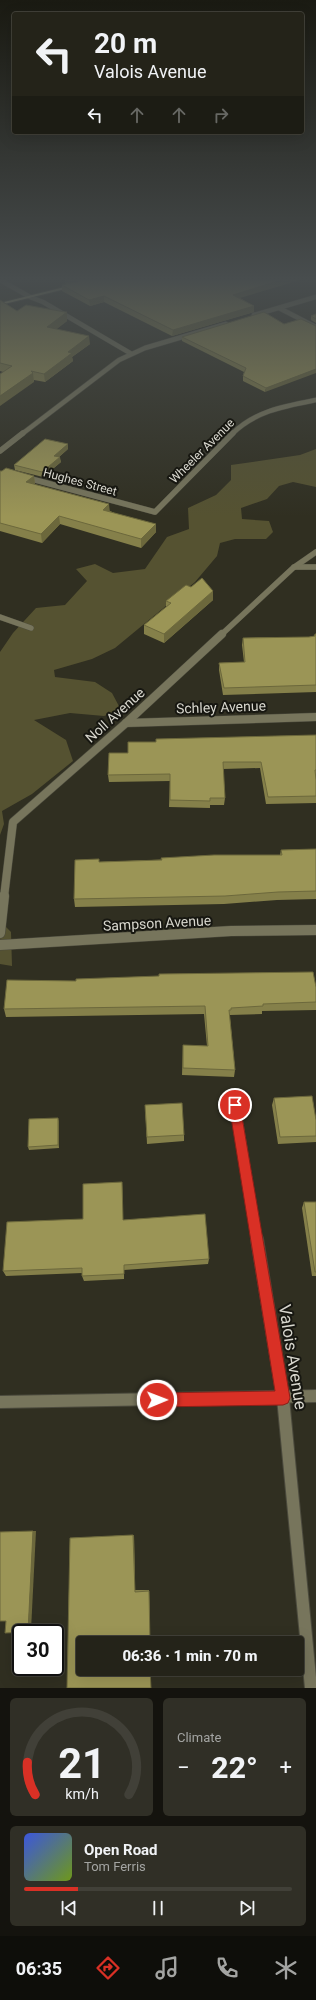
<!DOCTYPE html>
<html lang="en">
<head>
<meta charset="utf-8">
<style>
	body { margin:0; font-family:Roboto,sans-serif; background:#302f26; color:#f1f3f6; height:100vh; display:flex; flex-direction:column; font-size:15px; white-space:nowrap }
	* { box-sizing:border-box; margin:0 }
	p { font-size:13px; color:#a3a4a2 }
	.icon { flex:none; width:22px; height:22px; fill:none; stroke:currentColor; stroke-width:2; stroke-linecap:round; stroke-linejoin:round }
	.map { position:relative; height:1688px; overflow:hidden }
	.side { display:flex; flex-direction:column; gap:10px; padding:10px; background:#14130e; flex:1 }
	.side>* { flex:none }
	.banner { position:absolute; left:12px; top:12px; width:292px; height:122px; border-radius:4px; box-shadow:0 4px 16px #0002,0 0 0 1px #414038; background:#242319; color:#f1f3f6; overflow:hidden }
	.speed { position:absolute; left:12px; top:1624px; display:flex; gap:8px; font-size:20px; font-weight:700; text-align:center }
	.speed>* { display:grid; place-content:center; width:52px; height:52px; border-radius:50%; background:#242319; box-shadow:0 4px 16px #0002,0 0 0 1px #414038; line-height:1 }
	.speed .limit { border:2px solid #111; border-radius:6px; background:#fff; color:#111 }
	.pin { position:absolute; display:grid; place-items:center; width:34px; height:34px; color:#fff; margin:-17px; border:2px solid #fff; border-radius:50%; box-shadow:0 1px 4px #0007 }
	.me { position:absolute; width:44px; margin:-22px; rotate:89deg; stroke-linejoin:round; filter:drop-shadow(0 0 3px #0008) }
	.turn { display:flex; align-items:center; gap:14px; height:84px; padding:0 16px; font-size:18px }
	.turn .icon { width:52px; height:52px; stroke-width:2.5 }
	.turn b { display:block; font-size:28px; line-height:34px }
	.lanes { display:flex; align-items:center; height:38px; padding:0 16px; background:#0003; justify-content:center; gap:20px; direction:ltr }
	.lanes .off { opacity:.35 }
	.big { font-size:30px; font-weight:800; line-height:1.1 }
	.side .card { flex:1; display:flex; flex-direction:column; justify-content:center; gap:6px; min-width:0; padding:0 14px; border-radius:6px; background:#302f26 }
	.side .dial { align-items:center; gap:0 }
	.dial svg { height:104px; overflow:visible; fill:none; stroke:#414038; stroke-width:7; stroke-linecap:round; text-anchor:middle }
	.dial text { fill:#f1f3f6; stroke:none }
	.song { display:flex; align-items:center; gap:12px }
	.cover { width:48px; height:48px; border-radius:6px; background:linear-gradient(135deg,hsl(230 70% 55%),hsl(80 70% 35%)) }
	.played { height:4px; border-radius:2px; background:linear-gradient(90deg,#d93025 20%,#414038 20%) }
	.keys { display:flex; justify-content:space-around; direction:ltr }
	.heat { display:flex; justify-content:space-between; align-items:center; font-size:22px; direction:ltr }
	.side .tiles { flex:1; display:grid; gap:10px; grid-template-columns:1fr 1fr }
	.card:last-child { grid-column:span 2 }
	.trip { position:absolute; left:76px; top:1636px; width:228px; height:40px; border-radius:4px; background:#242319; box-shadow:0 4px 16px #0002,0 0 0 1px #414038; font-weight:800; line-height:40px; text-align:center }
	.tabs { display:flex; height:64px; justify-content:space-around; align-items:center; background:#0e0e0a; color:#a3a4a2 }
	.tabs .icon { width:28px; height:28px }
	.tabs .selected { color:#d93025 }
	.tabs b { font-size:18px; color:#f1f3f6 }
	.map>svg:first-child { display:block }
	.built { fill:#393723 }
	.green { fill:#555231 }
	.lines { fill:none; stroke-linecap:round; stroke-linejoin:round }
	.minor-far4-casing { stroke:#4b4a3d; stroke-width:5.5 }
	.minor-far3-casing { stroke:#4b4a3d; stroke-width:6 }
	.minor-far2-casing { stroke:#4b4a3d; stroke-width:9 }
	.minor-far1-casing { stroke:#4b4a3d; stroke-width:11 }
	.minor-casing { stroke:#4b4a3d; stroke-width:14 }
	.tertiary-far1-casing { stroke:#4b4a3d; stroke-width:5.5 }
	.tertiary-casing { stroke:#4b4a3d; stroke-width:6 }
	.primary-casing { stroke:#4b4a3d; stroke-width:2 }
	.minor-far4 { stroke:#77755c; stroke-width:4.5 }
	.minor-far3 { stroke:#77755c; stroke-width:5.5 }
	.minor-far2 { stroke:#77755c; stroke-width:8 }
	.minor-far1 { stroke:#77755c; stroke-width:10 }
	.minor { stroke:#77755c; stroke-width:12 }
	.tertiary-far1 { stroke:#77755c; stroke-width:4.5 }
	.tertiary { stroke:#77755c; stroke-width:5.5 }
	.primary { fill:#c0bc86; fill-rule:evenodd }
	.wall { fill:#85804a }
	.shaded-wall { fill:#6c683c }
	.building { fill:#9b9556; stroke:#6c683c }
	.route { fill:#d93025; stroke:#8d1f18 }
	.labels { text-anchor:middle; stroke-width:4; stroke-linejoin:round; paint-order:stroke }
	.far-street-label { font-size:12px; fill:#d8d7ce; stroke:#171711 }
	.street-label { font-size:14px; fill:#d8d7ce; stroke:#171711 }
	.near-street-label { font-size:17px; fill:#d8d7ce; stroke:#171711 }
</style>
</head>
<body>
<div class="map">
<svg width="316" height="1688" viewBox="0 0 316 1688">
	<rect width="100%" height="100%" fill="#302f21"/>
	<path class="built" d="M0,280L30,297L0,304Z"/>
	<g class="green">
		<path d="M316,449V487L293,482L279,486L267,499L241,508L242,519L269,521L273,532L266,539H235L220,543L217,556L195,582L115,648L92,659L54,670L55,677L95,682L112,693L121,710L104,716L70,713L34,720L66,740L73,761L32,794L2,811L4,824L0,835V652L13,633L36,608L65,605L87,581L76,569L95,564L113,573L145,569L167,537L189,529L188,508L216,495L231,480V465L300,455Z"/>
		<path d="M0,921L11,932L12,966L0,964Z"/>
	</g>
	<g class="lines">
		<defs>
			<g id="minor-far4">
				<path d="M279,308L316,327"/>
				<path d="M232,434C255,411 285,406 316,400"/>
			</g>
			<g id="minor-far3">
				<path d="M24,477L155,512L233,433"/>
				<path d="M294,567H316"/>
				<path d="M0,617L31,628"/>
				<path d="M221,635L293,568L316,552"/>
			</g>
			<g id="minor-far2">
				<path d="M126,723L316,717"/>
				<path d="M4,897L13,822L126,723L222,634"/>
			</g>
			<g id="minor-far1">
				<path d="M0,933L4,896"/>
				<path d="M0,945L231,931L316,930"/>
				<path d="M235,1105L257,1240"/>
			</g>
			<g id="minor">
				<path d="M257,1239L283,1398L311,1688"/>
				<path d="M0,1402L316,1396"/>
			</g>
			<g id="tertiary-far1">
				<path d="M0,280L30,297L43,302L130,353"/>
				<path d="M254,315L316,297"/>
				<path d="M22,434L119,360L145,348L226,324"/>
			</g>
			<path id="tertiary" d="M0,451L23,433"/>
			<path id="primary" d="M93,280H102L0,305V303Z"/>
		</defs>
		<use href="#minor-far4" class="minor-far4-casing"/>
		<use href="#minor-far3" class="minor-far3-casing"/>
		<use href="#minor-far2" class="minor-far2-casing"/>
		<use href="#minor-far1" class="minor-far1-casing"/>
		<use href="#minor" class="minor-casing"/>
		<use href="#tertiary-far1" class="tertiary-far1-casing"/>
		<use href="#tertiary" class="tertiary-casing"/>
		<use href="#primary" class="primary-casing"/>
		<use href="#minor-far4" class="minor-far4"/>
		<use href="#minor-far3" class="minor-far3"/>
		<use href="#minor-far2" class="minor-far2"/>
		<use href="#minor-far1" class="minor-far1"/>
		<use href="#minor" class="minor"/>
		<use href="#tertiary-far1" class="tertiary-far1"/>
		<use href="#tertiary" class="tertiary"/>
		<use href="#primary" class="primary"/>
	</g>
	<g class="wall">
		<path d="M65,280L240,298L254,306V312L172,336L104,302L90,306L62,291V285H66Z"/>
		<path d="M0,300L17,311L67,312V321L56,329L90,344L72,357L73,361L45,382L34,380V382L0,371Z"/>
		<path d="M316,314V323L311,320V316Z"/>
		<path d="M284,324L265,392L243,381V376L244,372L182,341V337Z"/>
		<path d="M68,449L59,457L61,462L43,477L15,470L14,465Z"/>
		<path d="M0,471L34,476L35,484L34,485L110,511L156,532L141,548L60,524L42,543L0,531Z"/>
		<path d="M191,587L213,591V600L164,643L144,634V625L166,607V601Z"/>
		<path d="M315,634H316V692L223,695L219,670V663L244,662L242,645L243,638L309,637L314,636Z"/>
		<path d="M316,735V803L266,804L260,768L223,769L225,798L224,805H210V808L169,807L170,781L109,782L108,775L128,753L156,742Z"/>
		<path d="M316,849V899L277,900L224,904L75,907L74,899L99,862L280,855L281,850Z"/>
		<path d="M316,987V1010L262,1011V1014L230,1015V1018L235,1070L234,1077L182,1075L183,1045L207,1046L204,1014L6,1017L4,1009Z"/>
		<path d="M274,1098L316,1120V1142L278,1144L272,1105Z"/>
		<path d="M145,1105L184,1135V1141L147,1144Z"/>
		<path d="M59,1121V1148L29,1150L28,1147Z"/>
		<path d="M122,1182L123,1220L209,1259L208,1264L124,1270V1279L84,1281L82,1276V1273L6,1276L3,1271L83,1219Z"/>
		<path d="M304,1202H316V1276H312L302,1208Z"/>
		<path d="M134,1535L135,1590H149L150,1643H83V1669H151V1688H67L70,1538Z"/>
	</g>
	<g class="shaded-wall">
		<path d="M65,280H86L66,285Z"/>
		<path d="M281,280H300L233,300V295Z"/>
		<path d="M104,296V302L90,306L89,300Z"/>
		<path d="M254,306V312L172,336L173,330Z"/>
		<path d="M67,312V321L48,336L47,327Z"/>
		<path d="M89,336L90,344L72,357L73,361L45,382L44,374L68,352Z"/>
		<path d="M316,369V373L265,392L266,388Z"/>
		<path d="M33,373L34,382L0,406V396Z"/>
		<path d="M68,444V449L55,460L54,456Z"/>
		<path d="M60,457L61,462L43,477L42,472Z"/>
		<path d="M34,476L35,484L27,491L26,482Z"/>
		<path d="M109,504L110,513L103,510Z"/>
		<path d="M59,516L60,524L42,543L41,534Z"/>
		<path d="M156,524V532L141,548V539Z"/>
		<path d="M213,591V600L164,643V634Z"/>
		<path d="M58,1118L59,1121V1148L58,1145Z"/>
		<path d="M33,1531H36L31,1630L28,1632Z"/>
		<path d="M133,1535H134L135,1590V1592Z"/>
	</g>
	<g class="building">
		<path d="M83,280H281L233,295L254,306L173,330L104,296L89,300L62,285Z"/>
		<path d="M0,300L17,311L26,305L65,312H67L47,327L89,336L68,352L72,353L44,374L31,371L33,373L0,396V374L12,366L0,363Z"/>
		<path d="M264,312L284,324L301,319L316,326V369L266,388L243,376L246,368L182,337Z"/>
		<path d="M316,314V319L311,316Z"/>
		<path d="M45,439L68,444L54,456L60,457L42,472L14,465Z"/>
		<path d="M6,468L34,476L26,482L109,504L103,510L156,524L141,539L59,516L41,534L0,523V471H2Z"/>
		<path d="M202,578L213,591L164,634L144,625L171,603L166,601L186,585L191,587Z"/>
		<path d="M315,634H316V685L224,688L219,663L245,662L243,638L309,637L315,636Z"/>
		<path d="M316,735V770H315L316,780V796L268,797L261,762H223L225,798H210V801L170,800V774L108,775L109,753H128V742H156V739Z"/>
		<path d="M316,849V891L278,892L225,896L74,899L75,860L99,859V862L162,860L161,858L214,855H282L281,850Z"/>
		<path d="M313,972L316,987V1002L263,1004V1006L231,1008V1010H229L235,1070L183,1068V1045L208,1046L205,1006L4,1009L7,980L76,981V979L159,976V974Z"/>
		<path d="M312,1096L316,1120V1136L280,1137L274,1098Z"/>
		<path d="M182,1103L184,1135L147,1137L145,1105Z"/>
		<path d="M58,1118V1145L28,1147L29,1119Z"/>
		<path d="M122,1182L123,1220L205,1214L209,1259L124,1265V1274L82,1276V1268L3,1271L7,1222L83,1219V1184Z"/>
		<path d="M304,1202H316V1272H315Z"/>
		<path d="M33,1531L28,1632L5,1633L6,1621H0V1532Z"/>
		<path d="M133,1535L135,1592L149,1591L150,1643H83V1669H150L151,1688H67L70,1538Z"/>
	</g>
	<linearGradient id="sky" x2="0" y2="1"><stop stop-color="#1a1a12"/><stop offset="0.54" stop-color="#484d4e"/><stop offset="1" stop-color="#484d4e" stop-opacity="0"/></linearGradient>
	<rect width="316" height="517" fill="url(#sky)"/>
	<path class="route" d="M235,1100L239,1101L240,1105L290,1398L288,1403L283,1405L157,1407L152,1405L150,1400L152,1395L157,1393L275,1391L229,1105L231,1101Z"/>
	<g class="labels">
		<g class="far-street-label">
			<text transform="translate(202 451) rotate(-45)" y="4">Wheeler Avenue</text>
			<text transform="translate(80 482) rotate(15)" y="4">Hughes Street</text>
		</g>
		<g class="street-label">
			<text transform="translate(221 707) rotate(-2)" y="5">Schley Avenue</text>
			<text transform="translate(115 715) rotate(-42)" y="5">Noll Avenue</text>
			<text transform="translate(157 923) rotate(-3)" y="5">Sampson Avenue</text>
		</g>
		<g class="near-street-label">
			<text transform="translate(293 1357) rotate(81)" y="6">Valois Avenue</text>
		</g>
	</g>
</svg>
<div class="speed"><div class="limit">30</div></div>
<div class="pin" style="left:235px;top:1105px;background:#d93025"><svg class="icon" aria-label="arrive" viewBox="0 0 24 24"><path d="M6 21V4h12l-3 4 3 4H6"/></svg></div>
<svg class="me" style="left:157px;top:1400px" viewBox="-20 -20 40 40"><circle r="17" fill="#d93025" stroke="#fff" stroke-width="3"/><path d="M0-11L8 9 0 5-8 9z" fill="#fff"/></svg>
<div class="trip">06:36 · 1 min · 70 m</div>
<div class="banner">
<div class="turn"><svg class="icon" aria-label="left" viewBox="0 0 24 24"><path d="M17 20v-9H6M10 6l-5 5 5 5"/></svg><div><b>20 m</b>Valois Avenue</div></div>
<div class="lanes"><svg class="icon" aria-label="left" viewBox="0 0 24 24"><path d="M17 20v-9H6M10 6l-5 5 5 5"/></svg><svg class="icon off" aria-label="ahead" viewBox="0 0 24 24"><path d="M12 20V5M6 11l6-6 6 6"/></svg><svg class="icon off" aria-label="ahead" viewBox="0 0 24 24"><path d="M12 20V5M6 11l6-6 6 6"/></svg><svg class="icon off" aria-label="right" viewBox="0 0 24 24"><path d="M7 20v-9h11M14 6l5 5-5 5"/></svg></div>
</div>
</div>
<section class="side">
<div class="tiles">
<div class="card dial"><svg viewBox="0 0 100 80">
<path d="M14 69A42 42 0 1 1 86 69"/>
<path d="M14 69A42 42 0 0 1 8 44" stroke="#d93025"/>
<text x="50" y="56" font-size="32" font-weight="700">21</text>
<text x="50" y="72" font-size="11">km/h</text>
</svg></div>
<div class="card"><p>Climate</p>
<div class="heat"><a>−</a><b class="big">22°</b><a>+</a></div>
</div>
<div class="card">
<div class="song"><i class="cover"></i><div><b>Open Road</b><p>Tom Ferris</p></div></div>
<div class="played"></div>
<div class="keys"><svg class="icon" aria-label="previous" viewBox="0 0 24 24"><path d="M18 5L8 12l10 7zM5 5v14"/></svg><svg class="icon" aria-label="pause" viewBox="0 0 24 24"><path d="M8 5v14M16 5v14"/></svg><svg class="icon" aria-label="next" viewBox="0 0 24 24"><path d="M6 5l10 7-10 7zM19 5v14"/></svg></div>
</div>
</div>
</section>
<nav class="tabs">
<b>06:35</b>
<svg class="icon selected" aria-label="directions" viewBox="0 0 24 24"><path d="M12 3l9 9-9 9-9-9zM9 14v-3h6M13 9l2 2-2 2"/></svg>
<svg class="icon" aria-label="music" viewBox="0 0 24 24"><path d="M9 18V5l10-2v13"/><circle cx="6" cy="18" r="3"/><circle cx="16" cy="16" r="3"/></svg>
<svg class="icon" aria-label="phone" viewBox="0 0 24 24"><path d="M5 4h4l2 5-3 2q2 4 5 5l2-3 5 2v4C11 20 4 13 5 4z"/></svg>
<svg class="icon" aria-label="climate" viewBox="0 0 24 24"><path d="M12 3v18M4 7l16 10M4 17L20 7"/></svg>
</nav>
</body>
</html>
